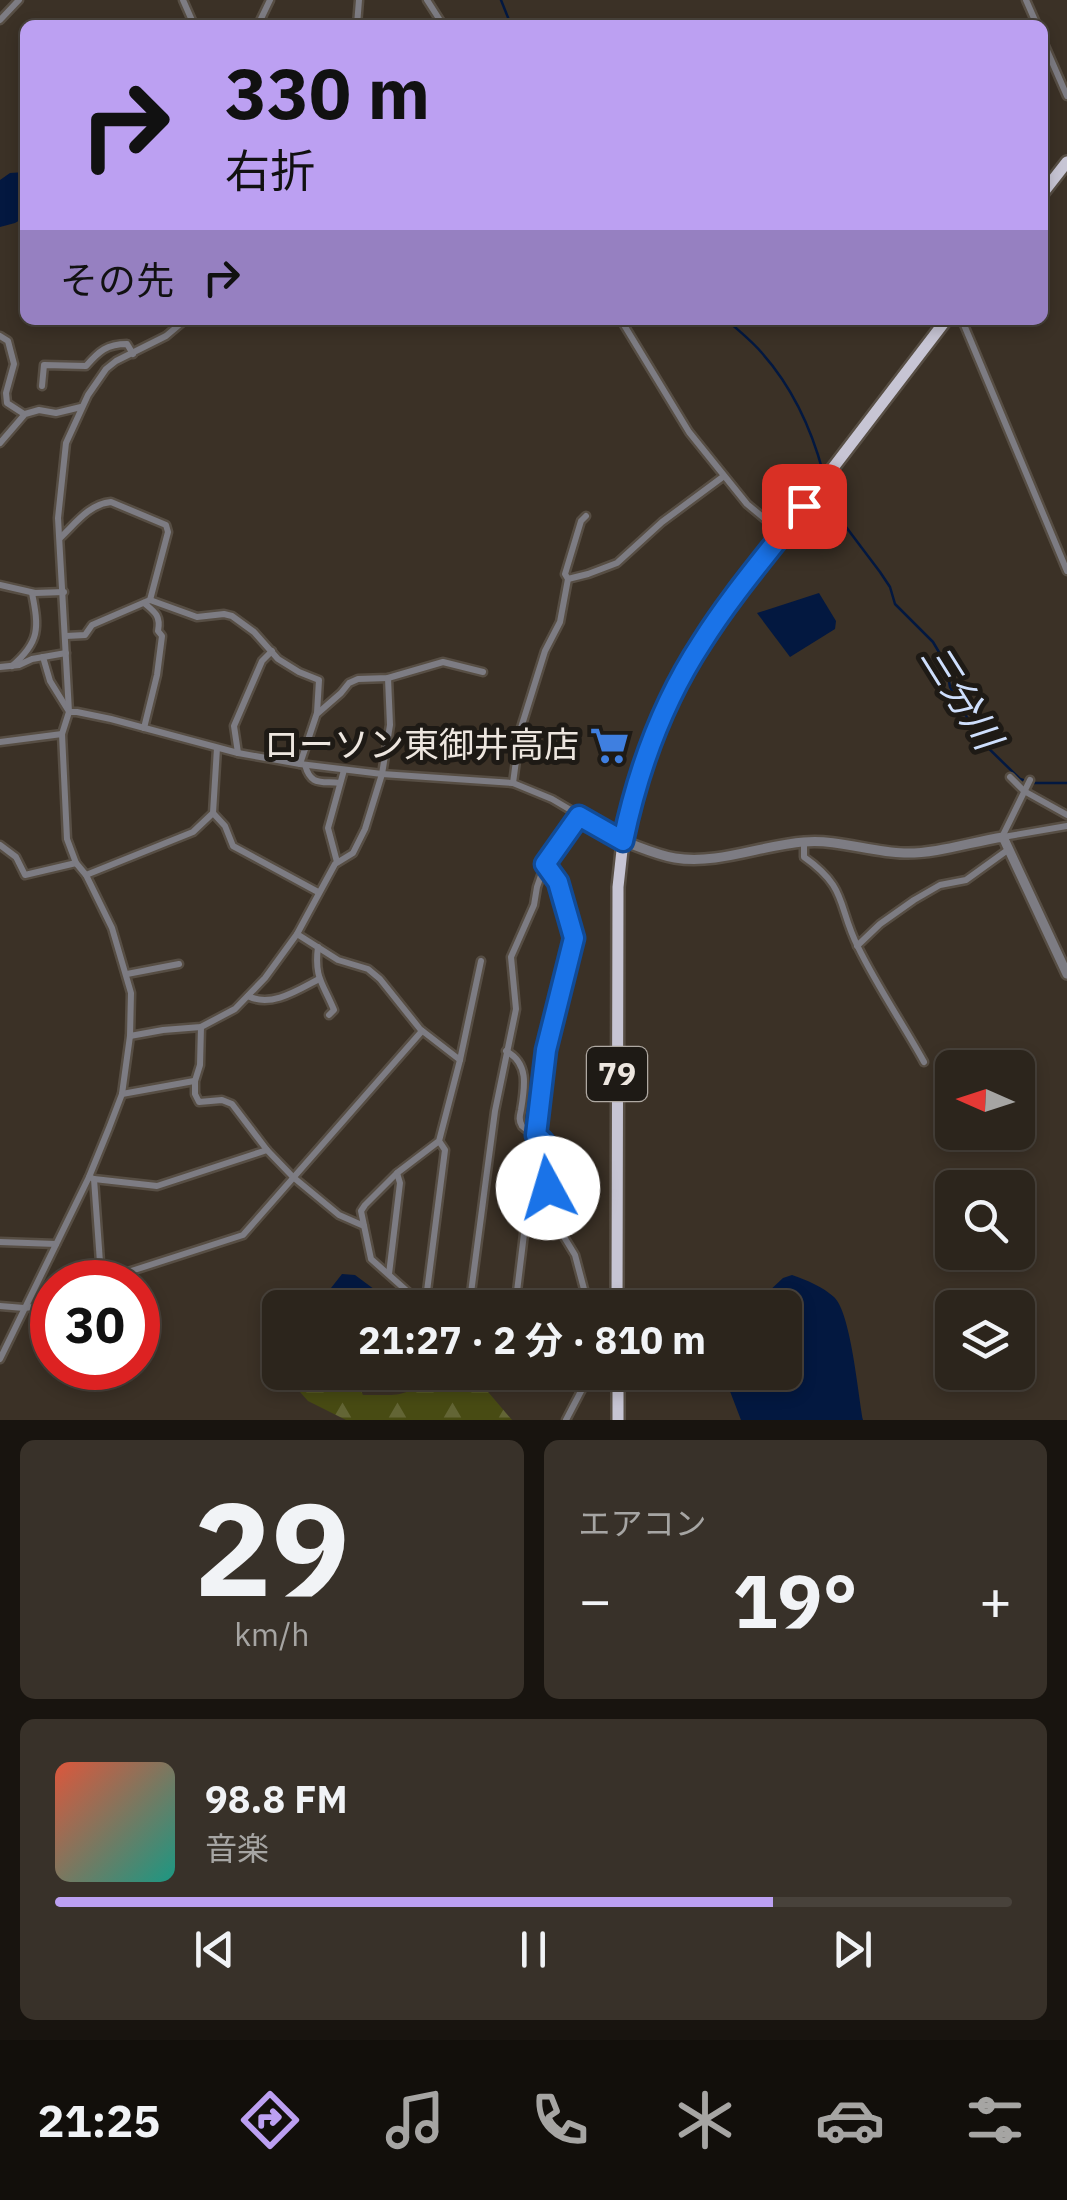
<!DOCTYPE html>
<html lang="ja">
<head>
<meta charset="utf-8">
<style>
	body { margin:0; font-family:"IBM Plex Sans","Noto Sans JP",sans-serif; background:#383129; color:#f1f3f6; height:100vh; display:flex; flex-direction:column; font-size:38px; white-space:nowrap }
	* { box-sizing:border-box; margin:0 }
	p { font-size:32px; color:#a6a5a3 }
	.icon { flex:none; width:55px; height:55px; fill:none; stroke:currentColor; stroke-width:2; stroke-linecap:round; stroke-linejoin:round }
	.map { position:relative; height:1420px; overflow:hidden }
	.drawer { display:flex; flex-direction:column; gap:20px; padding:20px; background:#18140f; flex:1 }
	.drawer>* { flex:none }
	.top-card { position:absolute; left:20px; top:20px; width:1028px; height:305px; border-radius:15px; box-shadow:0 5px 15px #0003,0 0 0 2px #48423b; background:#bca0f2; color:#111; overflow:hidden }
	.needle { width:65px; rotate:273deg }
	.tools { position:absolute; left:935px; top:1050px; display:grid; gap:20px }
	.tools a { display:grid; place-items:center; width:100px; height:100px; border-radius:15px; background:#2c251c; box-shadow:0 5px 15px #0003,0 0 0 2px #48423b; font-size:50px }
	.speed { position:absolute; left:30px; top:1260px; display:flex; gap:20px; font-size:50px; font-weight:700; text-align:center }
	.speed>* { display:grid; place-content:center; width:130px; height:130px; border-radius:50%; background:#2c251c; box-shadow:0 5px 15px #0003,0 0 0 2px #48423b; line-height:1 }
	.speed .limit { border:15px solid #d22; background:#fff; color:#111 }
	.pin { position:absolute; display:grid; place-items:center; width:85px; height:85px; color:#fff; margin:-42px; border-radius:20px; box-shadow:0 5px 15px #0006 }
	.me { position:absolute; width:110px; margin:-55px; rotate:354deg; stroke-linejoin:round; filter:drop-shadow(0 0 8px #0008) }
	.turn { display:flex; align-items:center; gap:35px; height:210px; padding:0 40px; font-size:45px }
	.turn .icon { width:130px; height:130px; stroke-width:2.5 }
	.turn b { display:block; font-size:70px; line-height:85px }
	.then { display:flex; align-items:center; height:95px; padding:0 40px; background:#0003; gap:20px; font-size:38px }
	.big { font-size:75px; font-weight:700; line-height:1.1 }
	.drawer .tile { flex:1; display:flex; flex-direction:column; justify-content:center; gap:15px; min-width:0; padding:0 35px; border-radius:15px; background:#383129 }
	.drawer .dial { align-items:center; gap:0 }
	.dial b { font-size:130px; line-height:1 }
	.song { display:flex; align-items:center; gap:30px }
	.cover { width:120px; height:120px; border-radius:15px; background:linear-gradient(135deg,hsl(10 70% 55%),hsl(170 70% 35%)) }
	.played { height:10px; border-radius:5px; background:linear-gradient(90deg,#bca0f2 75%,#48423b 75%) }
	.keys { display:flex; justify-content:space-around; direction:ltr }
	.heat { display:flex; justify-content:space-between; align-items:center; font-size:55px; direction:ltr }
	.drawer .tiles { flex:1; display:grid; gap:20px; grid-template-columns:1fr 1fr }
	.tile:last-child { grid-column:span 2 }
	.trip { position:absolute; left:262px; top:1290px; width:540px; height:100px; border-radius:15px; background:#2c251c; box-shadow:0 5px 15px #0003,0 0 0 2px #48423b; font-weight:700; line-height:100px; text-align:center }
	.menu { display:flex; height:160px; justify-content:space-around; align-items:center; background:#120f0b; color:#a6a5a3 }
	.menu .icon { width:70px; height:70px }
	.menu .selected { color:#bca0f2 }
	.menu b { font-size:45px; color:#f1f3f6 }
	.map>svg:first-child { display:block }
	.forest { fill:url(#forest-firs) }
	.water { fill:#031840 }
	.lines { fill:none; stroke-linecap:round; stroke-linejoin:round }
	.stream { stroke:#031840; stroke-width:2.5 }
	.minor-casing { stroke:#574e44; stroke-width:11 }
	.tertiary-casing { stroke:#574e44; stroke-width:14 }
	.primary-casing { stroke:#574e44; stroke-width:16 }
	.minor { stroke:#7d7c83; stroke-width:6 }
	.tertiary { stroke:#7d7c83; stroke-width:9 }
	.primary { stroke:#c7c5d4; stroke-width:11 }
	.route-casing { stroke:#114b97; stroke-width:25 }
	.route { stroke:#1a73e8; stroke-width:18 }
	.labels { text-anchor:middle; stroke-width:10; stroke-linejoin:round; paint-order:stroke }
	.shield { fill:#1e1a15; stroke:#afa9a2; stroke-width:2.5 }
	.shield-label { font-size:32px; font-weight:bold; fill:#ede6df }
	.poi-label { font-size:35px; fill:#ede6df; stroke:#1e1a15; text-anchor:end }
	.water-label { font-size:38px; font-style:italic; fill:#cedffd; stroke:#1e1a15 }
</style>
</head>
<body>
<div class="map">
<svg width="1067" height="1420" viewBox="0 0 1067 1420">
	<defs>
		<pattern id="forest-firs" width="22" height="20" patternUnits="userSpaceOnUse" patternTransform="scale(2.5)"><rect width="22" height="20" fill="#484b13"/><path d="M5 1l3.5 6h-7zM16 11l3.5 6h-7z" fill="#636535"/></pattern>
	</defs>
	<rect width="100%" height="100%" fill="#3b3126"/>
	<path class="forest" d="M320,1373H353L363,1395C388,1394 414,1401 422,1373H472L512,1420H346L308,1401L300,1392V1383Z"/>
	<g class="water">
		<path d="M25,172V217L15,223L0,227V180L10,173Z"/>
		<path d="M819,593L836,621L835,629L790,657L757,613Z"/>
		<path d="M342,1274L355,1275L398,1307H338L330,1297L331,1288Z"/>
		<path d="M792,1275C807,1280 823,1287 834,1297C851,1313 858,1394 863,1420H741L723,1373L785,1372V1308L752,1307L783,1278Z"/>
	</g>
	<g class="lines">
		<g class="stream">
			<path d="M501,0L511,25"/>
			<path d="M727,320C739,331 752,341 762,353C793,388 811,427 823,472"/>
			<path d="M826,485L837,515L880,572L890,587L895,604L933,642L946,664L950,687L979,739L1020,779L1032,783H1067"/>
		</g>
		<defs>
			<g id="minor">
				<path d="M183,0L194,25"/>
				<path d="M427,0L443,25"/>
				<path d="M1026,0L1037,25"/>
				<path d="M0,20L19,0"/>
				<path d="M258,25L270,0"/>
				<path d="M357,25L359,0"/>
				<path d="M1042,39L1067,96"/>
				<path d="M621,320L689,432L747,504L782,533"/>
				<path d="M962,320L1067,571"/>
				<path d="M0,336L8,341L14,364L6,393L7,403L24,414"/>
				<path d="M42,386L44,365L86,366C99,351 107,344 127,344L133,354"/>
				<path d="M0,443L25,414L39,410L56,413L81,407"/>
				<path d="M60,538C75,524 89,504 111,502L166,525L168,532L150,600"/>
				<path d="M568,579L588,574L617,563L662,522L724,476"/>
				<path d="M0,585L35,593L64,592"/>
				<path d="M66,636L85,635L92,625L150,600L197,617L224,614L232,616L254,632L278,659L299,672L319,680L317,713L300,764"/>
				<path d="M43,657L50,681L68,710"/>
				<path d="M12,666C40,642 39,628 32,593"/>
				<path d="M0,667L19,665L32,659L66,653"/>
				<path d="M69,712H77L111,719L238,753L300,764L382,774L513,783L552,799L623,841"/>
				<path d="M318,713L341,693L349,683L358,679L388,678L443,662L483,672"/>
				<path d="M144,728L157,675L162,636L158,631C161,616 155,612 144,603"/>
				<path d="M0,742L62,734"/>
				<path d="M238,753L234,726L262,661L272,651"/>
				<path d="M305,765C311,786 320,781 340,783"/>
				<path d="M1010,777L1024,791L1067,815"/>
				<path d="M513,783L520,731L545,651L560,622L568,579L565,574L581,521L586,516"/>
				<path d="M213,813L225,826L233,846L318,892"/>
				<path d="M1003,835L1030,780"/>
				<path d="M1003,837L1067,826"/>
				<path d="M804,842V857C848,888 837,905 858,947C877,986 903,1024 924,1062"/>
				<path d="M0,845L16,857L25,875L76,863"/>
				<path d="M337,862L328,828L344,770"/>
				<path d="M546,865L558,882L574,938L546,1050L536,1135L548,1145L551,1152L547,1209L575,1255L589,1308"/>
				<path d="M86,875L193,832L213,813L217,748"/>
				<path d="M297,934L338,960L368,969L380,979L420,1029L460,1060"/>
				<path d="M857,946L880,924L914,900L940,885L966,880L1009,849"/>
				<path d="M318,947C314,978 323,983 334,1010L329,1015"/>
				<path d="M127,974L179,964"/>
				<path d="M248,996C271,1008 298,990 319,979"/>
				<path d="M201,1027L200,1065L195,1081V1094L199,1102L222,1100L232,1104L267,1150L293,1177L339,1215L364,1226"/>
				<path d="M130,1036L163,1030L201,1027L235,1009L265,978L297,934L335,864L353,853L365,829L382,774L390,725L388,678"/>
				<path d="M506,1051C529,1063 525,1086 521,1110C520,1115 518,1120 522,1126C524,1128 533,1134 536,1135L515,1308"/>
				<path d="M122,1094L194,1081"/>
				<path d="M439,1141L397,1173L365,1205L361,1211L371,1259L425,1307L445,1150L439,1141L460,1060L481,961"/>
				<path d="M89,1177L94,1179L157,1186L267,1150"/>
				<path d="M94,1179L101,1276"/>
				<path d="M0,1242L56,1244"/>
				<path d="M389,1274L400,1183L397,1173"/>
				<path d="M67,1282L77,1277L128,1272L243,1235L422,1031"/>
				<path d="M138,1299L144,1304L146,1326"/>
				<path d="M0,1306L24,1308L50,1305L52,1302"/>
				<path d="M469,1308L495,1111L516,1009L511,957L534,905L537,887L545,864L579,816"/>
				<path d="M0,1359L89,1177L109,1128L122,1094L130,1036L131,993L112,928L86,875L76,863L67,839L62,734L69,712L58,518L66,443L88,395L106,369L116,361L166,336L185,320"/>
				<path d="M566,1420L591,1372"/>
			</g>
			<path id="tertiary" d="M623,841C640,847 657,855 675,858C718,865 762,845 804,842C838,839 870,852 904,853C936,854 971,842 1003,837L1067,974"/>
			<g id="primary">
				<path d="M1042,194L1067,162"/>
				<path d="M617,1308L618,887L623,841L641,768L657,726L683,671L719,617L946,320"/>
				<path d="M618,1372V1420"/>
			</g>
		</defs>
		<use href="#minor" class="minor-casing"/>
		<use href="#tertiary" class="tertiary-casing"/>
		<use href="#primary" class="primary-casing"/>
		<use href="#minor" class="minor"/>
		<use href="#tertiary" class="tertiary"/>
		<use href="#primary" class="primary"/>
	</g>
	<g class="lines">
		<defs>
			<path id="route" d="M548,1188C550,1163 558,1152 536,1135L546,1050L574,938L558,882L545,864L579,816L623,841C638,769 662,703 702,642C732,594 770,551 804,506"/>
		</defs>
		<use href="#route" class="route-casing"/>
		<use href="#route" class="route"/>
	</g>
	<defs>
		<symbol id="supermarket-bare" viewBox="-9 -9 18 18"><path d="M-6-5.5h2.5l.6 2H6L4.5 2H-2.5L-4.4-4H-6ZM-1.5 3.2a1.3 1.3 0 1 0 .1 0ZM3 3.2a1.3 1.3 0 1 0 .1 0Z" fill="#3f7fe0" stroke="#1e1a15" stroke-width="2.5" paint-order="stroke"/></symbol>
	</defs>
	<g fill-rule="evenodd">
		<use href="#supermarket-bare" x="582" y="718" width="55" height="55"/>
	</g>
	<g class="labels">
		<rect class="shield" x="587" y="1047" width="60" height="54" rx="8"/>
		<g class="shield-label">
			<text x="617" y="1085">79</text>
		</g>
		<g class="poi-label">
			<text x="579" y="757">ローソン東御井高店</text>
		</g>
		<g class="water-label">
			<text transform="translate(961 697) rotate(58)" y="13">三分川</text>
		</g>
	</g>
</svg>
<div class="tools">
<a><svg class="needle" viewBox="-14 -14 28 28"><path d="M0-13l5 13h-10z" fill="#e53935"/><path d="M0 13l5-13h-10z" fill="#a6a5a3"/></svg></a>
<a><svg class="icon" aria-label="search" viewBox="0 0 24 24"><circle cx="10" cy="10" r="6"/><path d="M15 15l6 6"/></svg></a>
<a><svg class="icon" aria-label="layers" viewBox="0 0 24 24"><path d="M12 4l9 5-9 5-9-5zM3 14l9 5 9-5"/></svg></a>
</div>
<div class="speed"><div class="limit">30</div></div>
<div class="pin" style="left:804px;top:506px;background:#d93025"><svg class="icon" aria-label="arrive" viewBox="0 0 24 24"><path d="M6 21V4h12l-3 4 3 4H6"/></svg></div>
<svg class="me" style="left:548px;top:1188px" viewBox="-20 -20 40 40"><circle r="19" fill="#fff"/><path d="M0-13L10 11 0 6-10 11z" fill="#1a73e8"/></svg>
<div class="trip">21:27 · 2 分 · 810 m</div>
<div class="top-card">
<div class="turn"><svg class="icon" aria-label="right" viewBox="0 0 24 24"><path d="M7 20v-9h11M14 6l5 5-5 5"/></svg><div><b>330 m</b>右折</div></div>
<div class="then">その先<svg class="icon" aria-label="right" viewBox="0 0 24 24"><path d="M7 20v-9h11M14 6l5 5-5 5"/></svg></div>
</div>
</div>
<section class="drawer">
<div class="tiles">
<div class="tile dial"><b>29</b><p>km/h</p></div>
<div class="tile"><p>エアコン</p>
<div class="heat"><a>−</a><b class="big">19°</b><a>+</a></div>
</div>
<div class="tile">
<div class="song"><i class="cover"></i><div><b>98.8 FM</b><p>音楽</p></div></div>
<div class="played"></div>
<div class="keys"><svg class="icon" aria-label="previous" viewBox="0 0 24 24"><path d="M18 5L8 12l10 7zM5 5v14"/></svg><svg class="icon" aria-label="pause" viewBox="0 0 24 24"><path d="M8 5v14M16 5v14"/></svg><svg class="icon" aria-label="next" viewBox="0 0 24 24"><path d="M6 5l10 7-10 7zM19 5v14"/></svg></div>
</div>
</div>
</section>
<nav class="menu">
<b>21:25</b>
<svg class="icon selected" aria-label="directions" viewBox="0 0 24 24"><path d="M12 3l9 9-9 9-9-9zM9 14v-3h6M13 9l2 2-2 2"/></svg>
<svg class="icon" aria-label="music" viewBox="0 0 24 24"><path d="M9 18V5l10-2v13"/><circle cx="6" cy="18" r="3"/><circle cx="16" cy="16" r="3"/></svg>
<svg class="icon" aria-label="phone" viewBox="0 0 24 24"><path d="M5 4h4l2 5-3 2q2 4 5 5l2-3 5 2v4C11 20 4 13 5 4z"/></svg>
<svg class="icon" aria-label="climate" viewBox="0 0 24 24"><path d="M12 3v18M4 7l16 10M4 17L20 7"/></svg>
<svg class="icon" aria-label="car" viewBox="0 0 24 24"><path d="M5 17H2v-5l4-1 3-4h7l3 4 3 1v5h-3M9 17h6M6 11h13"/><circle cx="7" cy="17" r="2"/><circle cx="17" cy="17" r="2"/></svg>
<svg class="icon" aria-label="filters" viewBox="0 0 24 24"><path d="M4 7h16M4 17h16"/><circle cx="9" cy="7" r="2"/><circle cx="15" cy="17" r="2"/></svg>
</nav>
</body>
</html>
